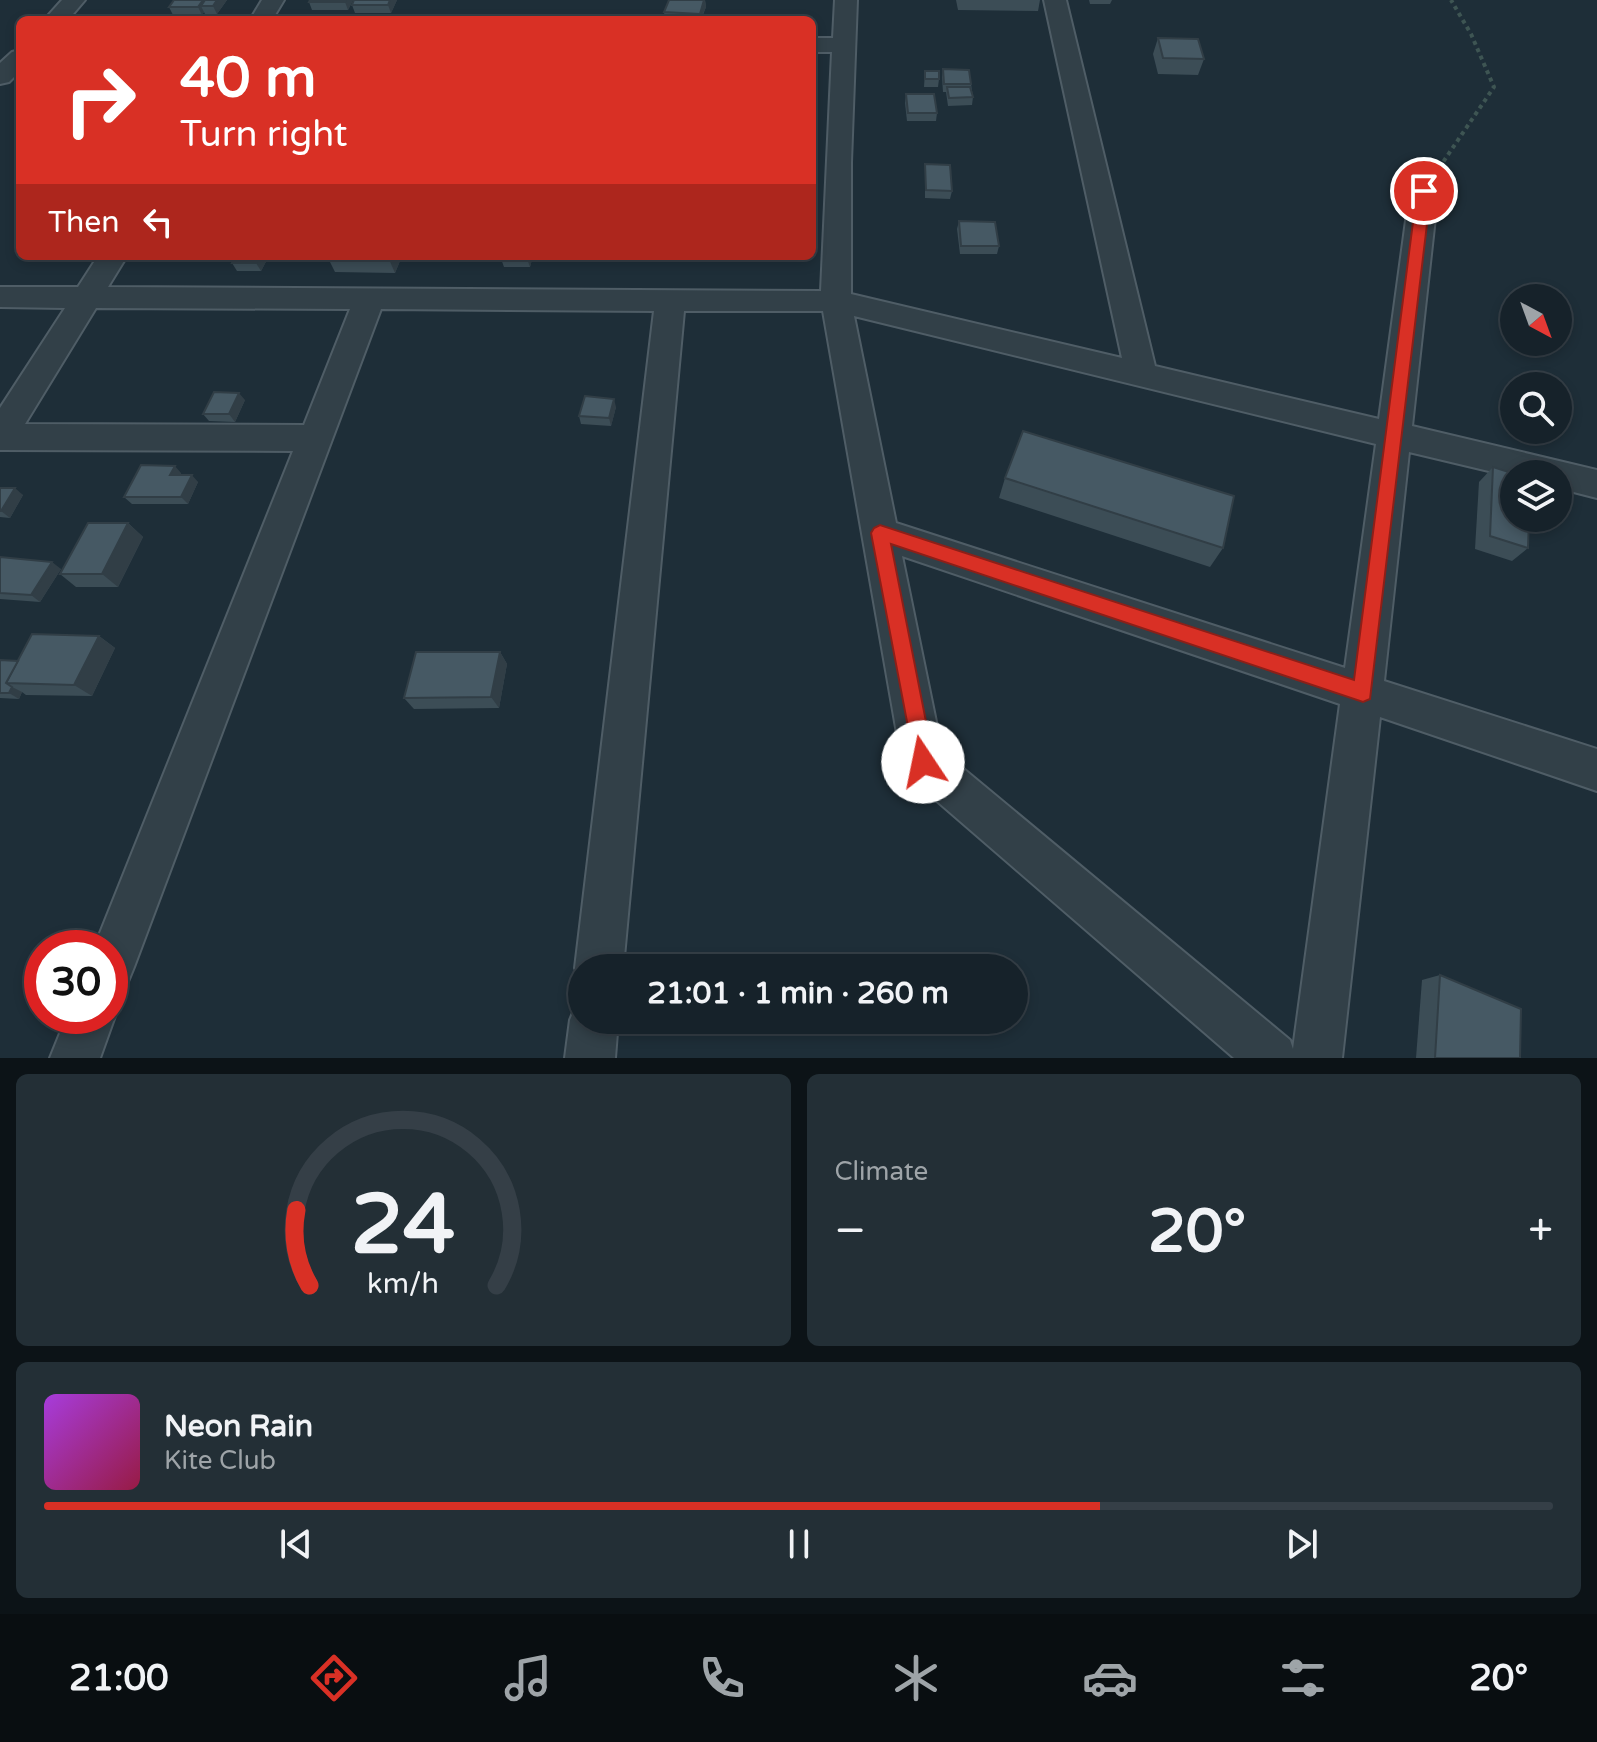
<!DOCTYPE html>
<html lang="en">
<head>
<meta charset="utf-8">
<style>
	body { margin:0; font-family:"Varela Round",sans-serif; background:#232f36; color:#f1f3f6; height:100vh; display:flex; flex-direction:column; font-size:30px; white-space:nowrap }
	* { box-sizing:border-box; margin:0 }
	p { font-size:26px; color:#9ea4a8 }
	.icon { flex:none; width:44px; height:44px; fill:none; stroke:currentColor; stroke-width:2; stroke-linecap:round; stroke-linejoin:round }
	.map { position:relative; height:1058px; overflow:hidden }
	.details { display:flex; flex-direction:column; gap:16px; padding:16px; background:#0c1317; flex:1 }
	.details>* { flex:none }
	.guide { position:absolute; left:16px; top:16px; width:800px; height:244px; border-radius:12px; box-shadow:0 4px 12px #0003,0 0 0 2px #353f47; background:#d93025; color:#fff; overflow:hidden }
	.needle { width:52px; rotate:139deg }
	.controls { position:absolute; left:1500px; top:284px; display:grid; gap:16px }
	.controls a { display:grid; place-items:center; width:72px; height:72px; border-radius:50%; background:#16222a; box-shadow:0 4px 12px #0003,0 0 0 2px #353f47; font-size:40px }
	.speed { position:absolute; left:24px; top:930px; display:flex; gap:16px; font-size:40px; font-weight:700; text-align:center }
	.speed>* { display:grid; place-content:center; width:104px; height:104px; border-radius:50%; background:#16222a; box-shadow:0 4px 12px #0003,0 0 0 2px #353f47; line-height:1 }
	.speed .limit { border:12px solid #d22; background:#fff; color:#111 }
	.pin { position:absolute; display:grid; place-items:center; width:68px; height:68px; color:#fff; margin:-34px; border:4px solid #fff; border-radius:50%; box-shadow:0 2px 8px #0007 }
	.me { position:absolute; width:88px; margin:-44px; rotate:349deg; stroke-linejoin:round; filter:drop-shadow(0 0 6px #0008) }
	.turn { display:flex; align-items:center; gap:28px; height:168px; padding:0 32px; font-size:36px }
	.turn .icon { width:104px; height:104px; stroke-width:2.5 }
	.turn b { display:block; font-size:56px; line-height:68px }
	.then { display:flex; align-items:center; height:76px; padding:0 32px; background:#0003; gap:16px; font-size:30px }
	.big { font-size:60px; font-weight:700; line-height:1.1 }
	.details .tile { flex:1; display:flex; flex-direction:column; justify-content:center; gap:12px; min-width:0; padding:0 28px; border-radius:12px; background:#232f36 }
	.details .dial { align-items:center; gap:0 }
	.dial svg { height:208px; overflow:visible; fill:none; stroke:#353f47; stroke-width:7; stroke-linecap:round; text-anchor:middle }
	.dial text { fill:#f1f3f6; stroke:none }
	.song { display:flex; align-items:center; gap:24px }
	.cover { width:96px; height:96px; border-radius:12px; background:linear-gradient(135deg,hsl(280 70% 55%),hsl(340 70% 35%)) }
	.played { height:8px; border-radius:4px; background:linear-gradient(90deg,#d93025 70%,#353f47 70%) }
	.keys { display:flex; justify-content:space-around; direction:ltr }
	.heat { display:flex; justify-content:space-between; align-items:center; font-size:44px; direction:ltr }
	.details .tiles { flex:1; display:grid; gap:16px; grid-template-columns:1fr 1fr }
	.tile:last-child { grid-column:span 2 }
	.trip { position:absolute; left:568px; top:954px; width:460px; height:80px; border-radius:40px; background:#16222a; box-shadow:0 4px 12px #0003,0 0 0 2px #353f47; font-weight:700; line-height:80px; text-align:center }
	.dock { display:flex; height:128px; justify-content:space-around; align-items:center; background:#090e11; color:#9ea4a8 }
	.dock .icon { width:56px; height:56px }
	.dock .current { color:#d93025 }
	.dock b { font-size:36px; color:#f1f3f6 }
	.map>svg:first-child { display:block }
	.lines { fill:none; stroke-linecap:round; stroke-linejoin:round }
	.minor-casing { stroke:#4f5d66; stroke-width:4 }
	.path { stroke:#3e5553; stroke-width:4; stroke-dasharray:4 4; stroke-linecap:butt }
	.minor { fill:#324048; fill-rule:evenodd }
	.wall { fill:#3c4d56 }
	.shaded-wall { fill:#313e46 }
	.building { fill:#465964; stroke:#313e46; stroke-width:2 }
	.route { fill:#d93025; stroke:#8d1f18; stroke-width:2 }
</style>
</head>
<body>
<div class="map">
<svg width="1597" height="1058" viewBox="0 0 1597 1058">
	<rect width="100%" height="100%" fill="#1e2e38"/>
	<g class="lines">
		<defs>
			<g id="minor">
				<path d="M62,0H85L68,20H44Z"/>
				<path d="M262,0H284L272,20H250Z"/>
				<path d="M835,0H857L851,162V294L1122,358L1044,0H1066L1155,366L1379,419L1410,191L1414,185L1424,183L1434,185L1438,191L1412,426L1597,470V498L1558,488V474H1514V477L1409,452L1384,681L1597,749V791L1380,717L1342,1058H1234L908,776L902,762L823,311H684L623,968H582V984L575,968L654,311L381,309L134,967L127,984L110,991V948H94L293,451L0,450V408L65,308L0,307V287H78L98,256H127L108,287L821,291L832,52H812V38H833ZM96,308L350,309L304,425L25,424ZM854,316L1376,444L1345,668L896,523ZM902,556L1340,704L1293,1049L1290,1040L942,751Z"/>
				<path d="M20,50V71L9,82L0,84V63L12,52Z"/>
				<path d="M582,1001V1020H618L615,1058H565L570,1020L577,1003Z"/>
				<path d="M110,1003L115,1016L100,1058H50L67,1016H110Z"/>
			</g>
		</defs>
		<use href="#minor" class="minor-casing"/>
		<path class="path" d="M1439,168L1494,87L1471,34L1451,0"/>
		<use href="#minor" class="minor"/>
	</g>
	<g class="wall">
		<path d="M227,0L217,14H205L204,12L202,15H173L169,7Z"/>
		<path d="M310,0H353L348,10H312L309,2Z"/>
		<path d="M397,0L391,13H355L352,5Z"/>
		<path d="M705,0L706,7L701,20H665L664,12Z"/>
		<path d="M956,0H1040L1038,11L958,10Z"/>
		<path d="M1089,0H1112L1110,4H1090Z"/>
		<path d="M1158,38L1204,59L1198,75L1158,74L1153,54Z"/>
		<path d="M943,69L971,84L973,97L972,105L948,106L946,92H943L942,77Z"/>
		<path d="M925,71L939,79L938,87H924Z"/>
		<path d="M906,94L937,113L936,121H907L905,103Z"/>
		<path d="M925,164L952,191L950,199L925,198Z"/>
		<path d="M959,221L999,246L997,254H960L957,229Z"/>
		<path d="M236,256H269L261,271H237L232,263Z"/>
		<path d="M327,256H402L395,273L335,272Z"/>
		<path d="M500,256H533L530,267H504Z"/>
		<path d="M705,256H758L757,260L705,259Z"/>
		<path d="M245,400L235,422L209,421L203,414Z"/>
		<path d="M616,407L611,426L581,424L579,416Z"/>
		<path d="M1493,467L1528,548L1512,561L1475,549L1479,482Z"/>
		<path d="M181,473V475L198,482L188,504H132L124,497Z"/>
		<path d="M1005,478L1223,548L1210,567L999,498Z"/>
		<path d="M0,488L23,495L10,518L0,517Z"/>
		<path d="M128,523L143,537L118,587H76L60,574Z"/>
		<path d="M0,557L61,569L40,602L0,599Z"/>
		<path d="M99,636L115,648L92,696L26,695L22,692L19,699L0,698V660L18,661Z"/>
		<path d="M500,652L507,664L499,708L414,709L404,698Z"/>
		<path d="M1440,975L1520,1058H1416L1422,980Z"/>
	</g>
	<g class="shaded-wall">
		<path d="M203,0H212L201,6L204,12L202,15L198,7Z"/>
		<path d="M217,0H227L217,14L213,6Z"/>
		<path d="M346,0H353L348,10L345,2Z"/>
		<path d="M390,0H397L391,13L388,5Z"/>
		<path d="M705,0L706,7L700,20V14Z"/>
		<path d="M260,256H269L261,271L256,263Z"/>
		<path d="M388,256H402L395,273L388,257Z"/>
		<path d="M526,256H533L530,267Z"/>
		<path d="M239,393L245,400L235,422L229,414Z"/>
		<path d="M614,399L616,407L611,426L609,418Z"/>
		<path d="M175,466L181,473L177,482L170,475Z"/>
		<path d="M192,475L198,482L188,504L181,497Z"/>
		<path d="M15,488L23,495L10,518L1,511Z"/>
		<path d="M128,523L143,537L118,587L102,574Z"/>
		<path d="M52,562L61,569L40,602L31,595Z"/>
		<path d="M99,636L115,648L92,696L74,685Z"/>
		<path d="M500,652L507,664L499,708L491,697Z"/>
		<path d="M12,687L22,692L19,699L9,693Z"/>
	</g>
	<g class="building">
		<path d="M174,0H203L198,7H169Z"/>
		<path d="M205,0H217L213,6H201Z"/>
		<path d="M310,0H346L345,2H309Z"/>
		<path d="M354,0H390L388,5H352Z"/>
		<path d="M669,0H704L700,14L664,12Z"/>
		<path d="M1158,38L1198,39L1204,59L1163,58Z"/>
		<path d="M943,69L969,70L971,84H944Z"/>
		<rect x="925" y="71" width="14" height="8"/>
		<path d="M947,87H970L973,97L949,98Z"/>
		<path d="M906,94H934L937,113H908Z"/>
		<path d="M925,164L950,165L952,191L926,190Z"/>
		<path d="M959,221L995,222L999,246H961Z"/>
		<path d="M236,256H260L256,263H232Z"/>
		<path d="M327,256H388V257Z"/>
		<path d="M214,392L239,393L229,414H203Z"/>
		<path d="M585,396L614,399L609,418L579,416Z"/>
		<path d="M1023,431L1234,496L1223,548L1005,478Z"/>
		<path d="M141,465L175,466L170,475H192L181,497H124Z"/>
		<path d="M1493,467L1515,474H1514V518H1529L1528,548L1490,536Z"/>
		<path d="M0,488H15L1,511H0Z"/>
		<path d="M88,523H128L102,574H60Z"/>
		<path d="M0,557L52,562L31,595L0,593Z"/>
		<path d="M32,634L99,636L74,685L6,683Z"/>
		<path d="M416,652H500L491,697L404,698Z"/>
		<path d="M0,660L18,661L6,683L12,687L9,693H0Z"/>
		<path d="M1440,975L1521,1009L1520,1058H1435Z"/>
	</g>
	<path class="route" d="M1424,186L1431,191L1370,699L1363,702L891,544L934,762L931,769L923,772L916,769L871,533L874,528L880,525L1354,680L1417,191Z"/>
</svg>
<div class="controls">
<a><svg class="needle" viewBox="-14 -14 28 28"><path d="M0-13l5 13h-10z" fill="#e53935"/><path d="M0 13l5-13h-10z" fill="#9ea4a8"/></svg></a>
<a><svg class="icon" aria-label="search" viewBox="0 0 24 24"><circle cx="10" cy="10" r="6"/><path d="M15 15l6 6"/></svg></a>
<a><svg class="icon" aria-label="layers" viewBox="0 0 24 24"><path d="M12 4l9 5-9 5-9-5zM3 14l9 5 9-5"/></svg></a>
</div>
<div class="speed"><div class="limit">30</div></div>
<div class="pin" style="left:1424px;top:191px;background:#d93025"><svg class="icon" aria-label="arrive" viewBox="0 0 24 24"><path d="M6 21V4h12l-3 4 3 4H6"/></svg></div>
<svg class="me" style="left:923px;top:762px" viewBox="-20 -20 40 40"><circle r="19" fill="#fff"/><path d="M0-13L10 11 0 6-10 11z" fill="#d93025"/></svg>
<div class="trip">21:01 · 1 min · 260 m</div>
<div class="guide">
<div class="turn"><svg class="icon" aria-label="right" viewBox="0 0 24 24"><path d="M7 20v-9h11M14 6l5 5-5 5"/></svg><div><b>40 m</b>Turn right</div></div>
<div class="then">Then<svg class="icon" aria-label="left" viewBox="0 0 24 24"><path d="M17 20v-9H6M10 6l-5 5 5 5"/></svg></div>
</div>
</div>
<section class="details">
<div class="tiles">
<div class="tile dial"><svg viewBox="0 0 100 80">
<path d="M14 69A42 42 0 1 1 86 69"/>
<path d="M14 69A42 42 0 0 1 9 40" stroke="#d93025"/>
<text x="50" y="56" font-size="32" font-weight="700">24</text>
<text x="50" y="72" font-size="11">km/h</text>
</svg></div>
<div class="tile"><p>Climate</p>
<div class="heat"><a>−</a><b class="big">20°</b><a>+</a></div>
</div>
<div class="tile">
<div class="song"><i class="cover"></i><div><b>Neon Rain</b><p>Kite Club</p></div></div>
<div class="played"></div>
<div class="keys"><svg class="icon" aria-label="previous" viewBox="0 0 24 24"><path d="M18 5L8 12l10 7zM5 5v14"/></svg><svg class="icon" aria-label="pause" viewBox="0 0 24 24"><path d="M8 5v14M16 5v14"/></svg><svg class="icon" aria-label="next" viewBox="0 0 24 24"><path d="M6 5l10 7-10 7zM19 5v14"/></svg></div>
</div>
</div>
</section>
<nav class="dock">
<b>21:00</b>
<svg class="icon current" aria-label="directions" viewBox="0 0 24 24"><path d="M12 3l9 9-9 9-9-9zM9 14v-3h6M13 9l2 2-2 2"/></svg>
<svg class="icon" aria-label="music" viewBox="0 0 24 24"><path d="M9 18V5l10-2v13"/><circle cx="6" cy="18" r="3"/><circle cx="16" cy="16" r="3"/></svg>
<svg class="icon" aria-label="phone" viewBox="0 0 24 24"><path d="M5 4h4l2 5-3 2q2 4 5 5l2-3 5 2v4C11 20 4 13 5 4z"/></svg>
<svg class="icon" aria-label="climate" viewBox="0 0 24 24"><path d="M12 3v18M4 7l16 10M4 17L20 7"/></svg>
<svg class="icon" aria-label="car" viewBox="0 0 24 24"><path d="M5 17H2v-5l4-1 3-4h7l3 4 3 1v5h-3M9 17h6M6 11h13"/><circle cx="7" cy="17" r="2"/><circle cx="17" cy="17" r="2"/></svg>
<svg class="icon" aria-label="filters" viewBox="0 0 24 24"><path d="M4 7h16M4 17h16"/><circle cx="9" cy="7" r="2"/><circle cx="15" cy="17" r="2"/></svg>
<b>20°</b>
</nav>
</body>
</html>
